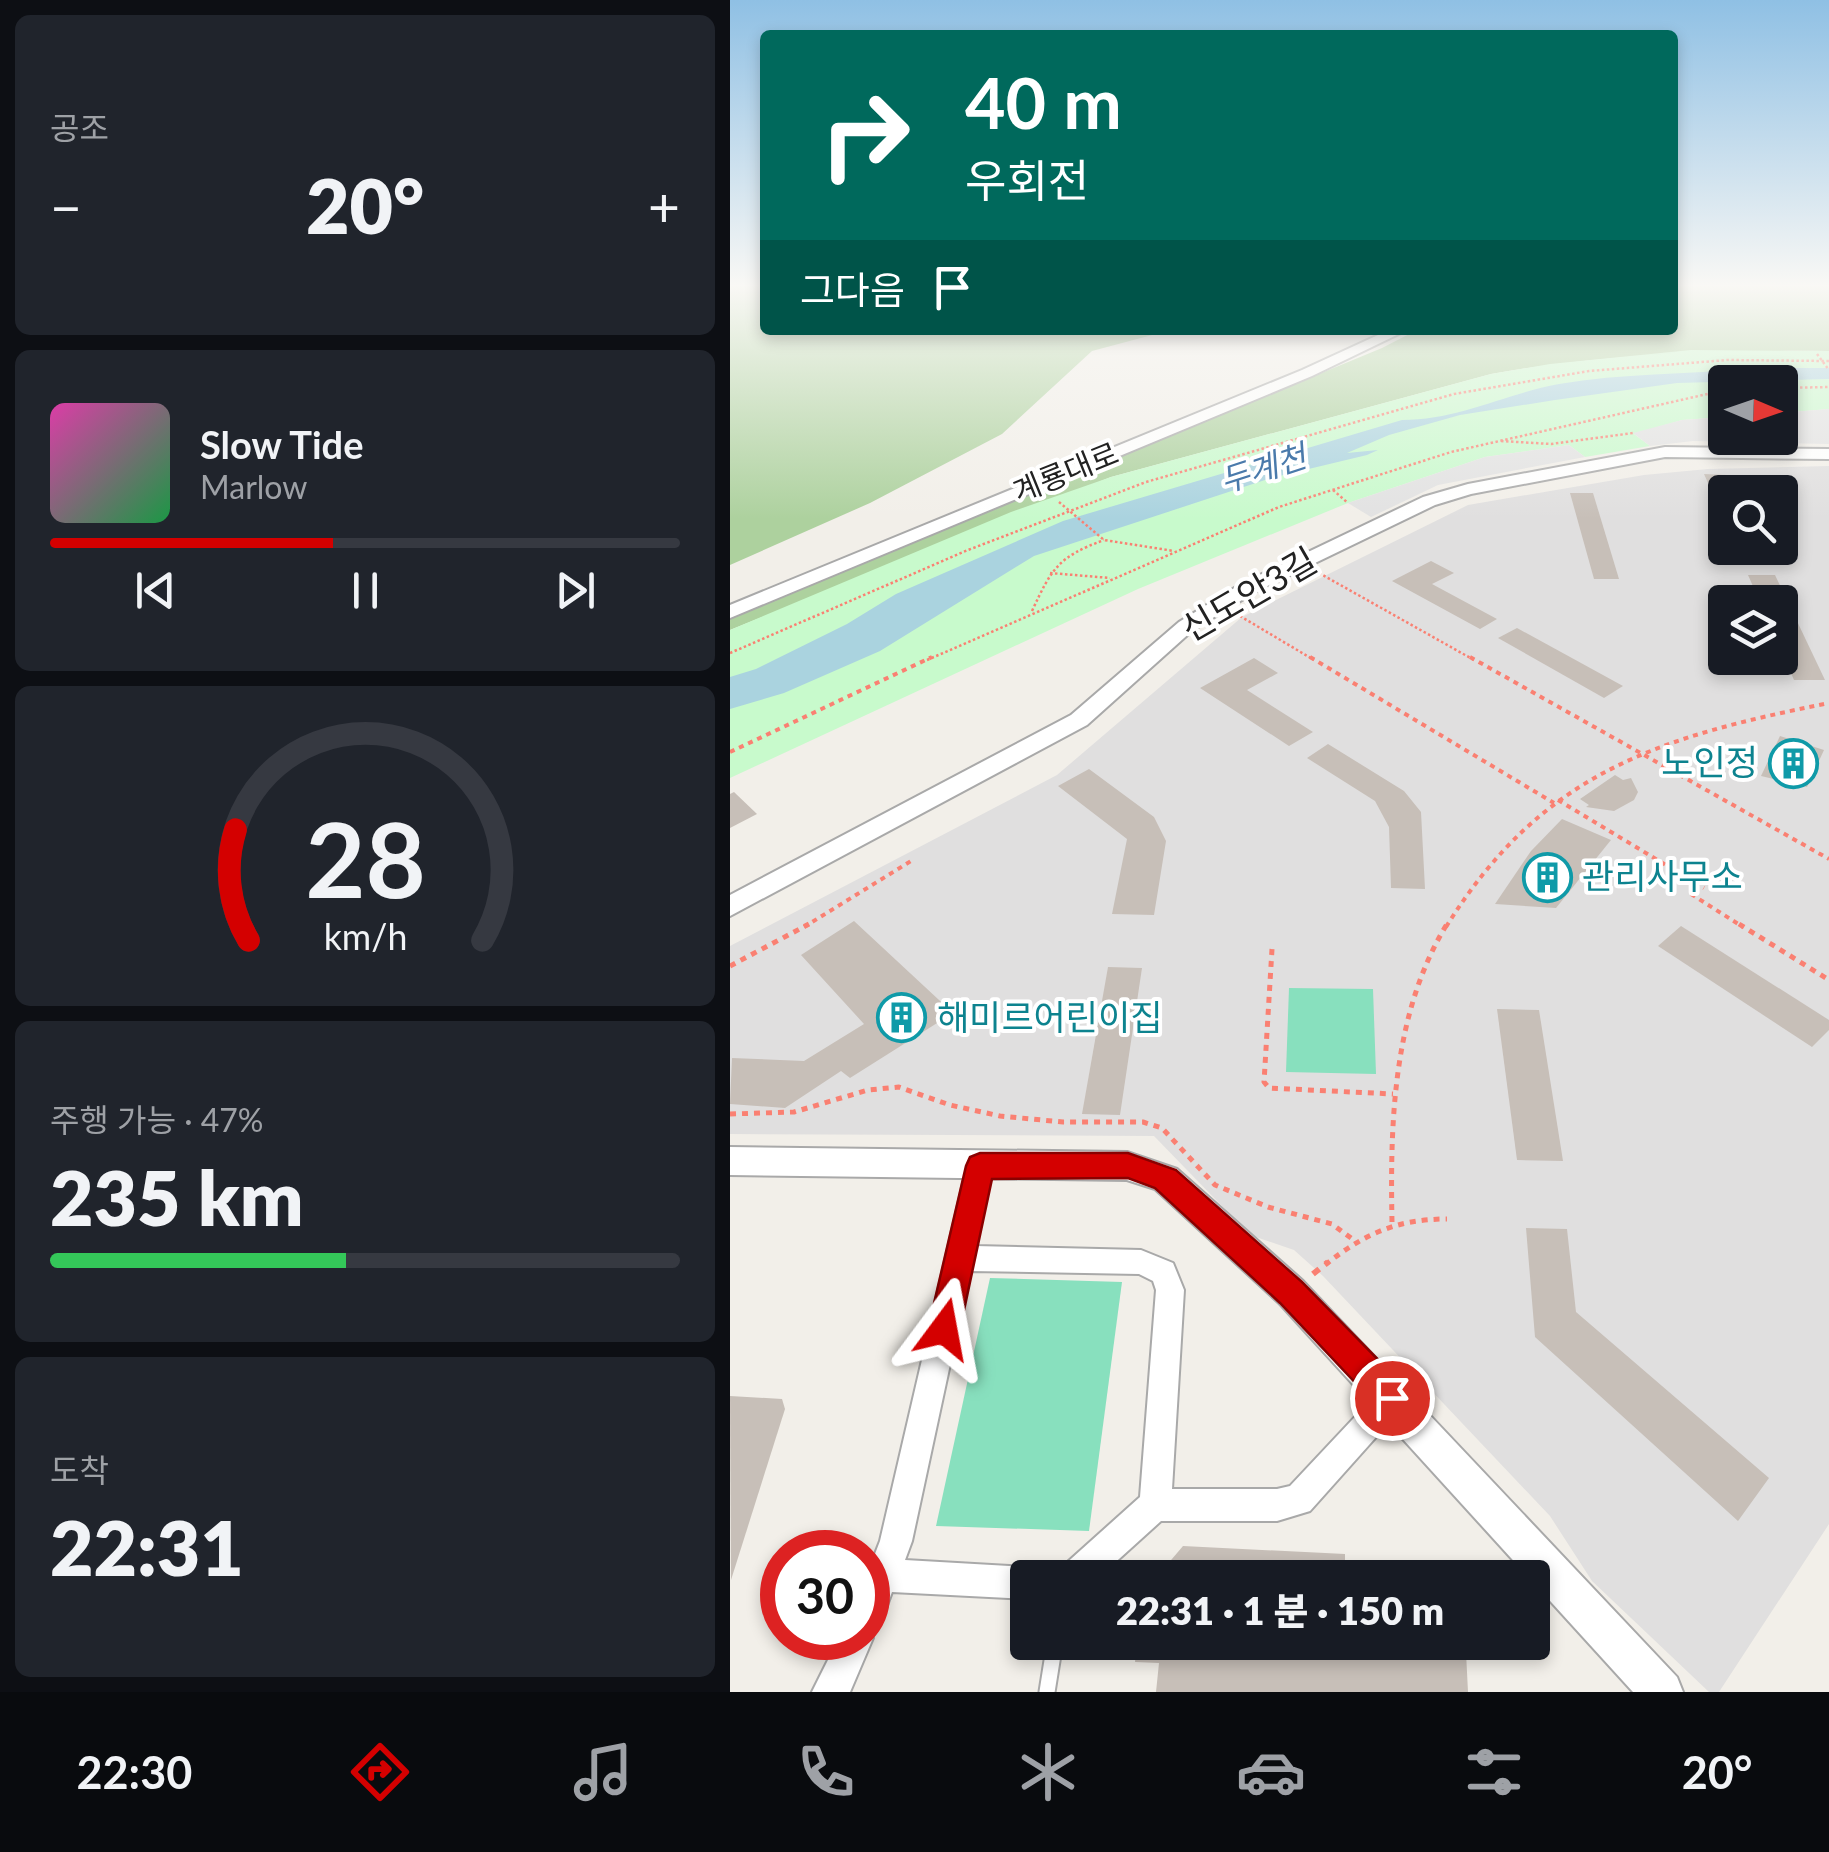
<!DOCTYPE html>
<html lang="ko">
<head>
<meta charset="utf-8">
<style>
	body { margin:0; font-family:Lato,"Noto Sans KR",sans-serif; background:#20242c; color:#f1f3f6; height:100vh; display:flex; flex-direction:column; font-size:38px; white-space:nowrap }
	* { box-sizing:border-box; margin:0 }
	p { font-size:32px; color:#9ea1a6 }
	.icon { flex:none; width:55px; height:55px; fill:none; stroke:currentColor; stroke-width:2; stroke-linecap:round; stroke-linejoin:round }
	.map { position:relative; flex:1; overflow:hidden }
	.drawer { display:flex; flex-direction:column; gap:15px; padding:15px; background:#0d0f14; width:730px }
	.drawer>* { flex:none }
	.banner { position:absolute; left:30px; top:30px; width:918px; height:305px; border-radius:10px; box-shadow:0 5px 15px #0003; background:#00695c; color:#fff; overflow:hidden }
	.needle { width:65px; rotate:92deg }
	.tools { position:absolute; left:978px; top:365px; display:grid; gap:20px }
	.tools a { display:grid; place-items:center; width:90px; height:90px; border-radius:10px; background:#171b24; box-shadow:0 5px 15px #0003; font-size:50px }
	.speed { position:absolute; left:30px; top:1530px; display:flex; gap:20px; font-size:50px; font-weight:700; text-align:center }
	.speed>* { display:grid; place-content:center; width:130px; height:130px; border-radius:50%; background:#171b24; box-shadow:0 5px 15px #0003; line-height:1 }
	.speed .limit { border:15px solid #d22; background:#fff; color:#111 }
	.pin { position:absolute; display:grid; place-items:center; width:85px; height:85px; color:#fff; margin:-42px; border:5px solid #fff; border-radius:50%; box-shadow:0 2px 10px #0007 }
	.me { position:absolute; width:110px; margin:-55px; rotate:13deg; stroke-linejoin:round; filter:drop-shadow(0 0 8px #0008) }
	.turn { display:flex; align-items:center; gap:35px; height:210px; padding:0 40px; font-size:45px }
	.turn .icon { width:130px; height:130px; stroke-width:2.5 }
	.turn b { display:block; font-size:70px; line-height:85px }
	.then { display:flex; align-items:center; height:95px; padding:0 40px; background:#0003; gap:20px; font-size:38px }
	.big { font-size:75px; font-weight:800; line-height:1.1 }
	.drawer .widget { flex:1; display:flex; flex-direction:column; justify-content:center; gap:15px; min-width:0; padding:0 35px; border-radius:15px; background:#20242c }
	.drawer .dial { align-items:center; gap:0 }
	.dial svg { height:260px; overflow:visible; fill:none; stroke:#363941; stroke-width:7; stroke-linecap:round; text-anchor:middle }
	.dial text { fill:#f1f3f6; stroke:none }
	.song { display:flex; align-items:center; gap:30px }
	.cover { width:120px; height:120px; border-radius:15px; background:linear-gradient(135deg,hsl(320 70% 55%),hsl(140 70% 35%)) }
	.played { height:10px; border-radius:5px; background:linear-gradient(90deg,#d40000 45%,#363941 45%) }
	.keys { display:flex; justify-content:space-around; direction:ltr }
	.heat { display:flex; justify-content:space-between; align-items:center; font-size:55px; direction:ltr }
	.charge { height:15px; border-radius:8px; background:linear-gradient(90deg,#34c759 47%,#363941 0) }
	.trip { position:absolute; left:280px; top:1560px; width:540px; height:100px; border-radius:10px; background:#171b24; box-shadow:0 5px 15px #0003; font-weight:800; line-height:100px; text-align:center }
	.menu { display:flex; height:160px; justify-content:space-around; align-items:center; background:#090b0e; color:#9ea1a6 }
	.menu .icon { width:70px; height:70px }
	.menu .current { color:#d40000 }
	.menu b { font-size:45px; color:#f1f3f6 }
	main { display:flex; flex:1; min-height:0 }
	.map>svg:first-child { display:block }
	.residential { fill:#e0dfdf; fill-rule:evenodd }
	.forest { fill:#add19e }
	.park { fill:#c8facc }
	.pitch { fill:#88e0be }
	.parking { fill:#e2e2e2 }
	.water { fill:#aad3df }
	.building { fill:#c7bfb8 }
	.lines { fill:none; stroke-linecap:round; stroke-linejoin:round }
	.service-casing { stroke:#a9a9a9; stroke-width:19 }
	.minor-casing { stroke:#a9a9a9; stroke-width:4 }
	.tertiary-casing { stroke:#a9a9a9; stroke-width:4 }
	.path-far3 { stroke:#fa8072; stroke-width:2.5; stroke-dasharray:2.5 2.5; stroke-linecap:butt }
	.path-far2 { stroke:#fa8072; stroke-width:4; stroke-dasharray:5 5; stroke-linecap:butt }
	.path-far1 { stroke:#fa8072; stroke-width:5; stroke-dasharray:6 6; stroke-linecap:butt }
	.path { stroke:#fa8072; stroke-width:6; stroke-dasharray:8 8; stroke-linecap:butt }
	.service { stroke:#fff; stroke-width:15 }
	.minor { fill:#fff; fill-rule:evenodd }
	.tertiary { fill:#fff; fill-rule:evenodd }
	.route { fill:#d40000; stroke:#8a0000; stroke-width:2.5 }
	.labels { text-anchor:middle; stroke-width:8; stroke-linejoin:round; paint-order:stroke }
	.far-street-label { font-size:30px; fill:#222; stroke:#fff }
	.far-water-label { font-size:32px; font-style:italic; fill:#4a7aab; stroke:#fff }
	.street-label { font-size:35px; fill:#222; stroke:#fff }
	.culture-label { font-size:35px; fill:#0d838f; stroke:#fff; text-anchor:start }
</style>
</head>
<body>
<main>
<section class="drawer">
<div class="widget"><p>공조</p>
<div class="heat"><a>−</a><b class="big">20°</b><a>+</a></div>
</div>
<div class="widget">
<div class="song"><i class="cover"></i><div><b>Slow Tide</b><p>Marlow</p></div></div>
<div class="played"></div>
<div class="keys"><svg class="icon" aria-label="previous" viewBox="0 0 24 24"><path d="M18 5L8 12l10 7zM5 5v14"/></svg><svg class="icon" aria-label="pause" viewBox="0 0 24 24"><path d="M8 5v14M16 5v14"/></svg><svg class="icon" aria-label="next" viewBox="0 0 24 24"><path d="M6 5l10 7-10 7zM19 5v14"/></svg></div>
</div>
<div class="widget dial"><svg viewBox="0 0 100 80">
<path d="M14 69A42 42 0 1 1 86 69"/>
<path d="M14 69A42 42 0 0 1 10 35" stroke="#d40000"/>
<text x="50" y="56" font-size="32" font-weight="700">28</text>
<text x="50" y="72" font-size="11">km/h</text>
</svg></div>
<div class="widget"><p>주행 가능 · 47%</p><b class="big">235 km</b><div class="charge"></div></div>
<div class="widget"><p>도착</p><b class="big">22:31</b></div>
</section>
<div class="map">
<svg width="1099" height="1692" viewBox="0 0 1099 1692">
	<rect width="100%" height="100%" fill="#f2efe9"/>
	<path class="residential" d="M1099,466V1524L989,1692H979L862,1581L820,1516L593,1276L564,1250L520,1235L424,1136L0,1134V946L327,775L512,617L738,505L914,475L978,469ZM995,492H1050V548H995ZM995,602H1050V658H995Z"/>
	<g class="forest">
		<path d="M0,283H35V330H441L362,351L272,434L140,503L0,565Z"/>
		<path d="M943,283H1099V351C985,350 874,354 761,374L381,477L0,630V617L652,348L687,330H942Z"/>
	</g>
	<path class="park" d="M961,350L1099,351V409L1050,413V382H995V417L952,420L904,434L920,446L855,457L839,445L755,457L618,503L408,589L0,778V630L281,512L381,477L761,374L820,364Z"/>
	<g class="pitch">
		<path d="M559,988L643,989L646,1074L556,1072Z"/>
		<path d="M260,1278L392,1282L359,1531L206,1526Z"/>
	</g>
	<g class="parking">
		<path d="M1099,409V444L963,441L920,446L903,433L952,420L995,417V438H1050V413Z"/>
		<path d="M839,445L855,457L708,485L641,517L618,503L755,457Z"/>
	</g>
	<path class="water" d="M1020,368H1099V379L947,383L825,400L730,415L659,435L617,453L648,450L637,455L541,478L304,556L150,651L54,693L0,709V677L26,669L117,624L166,594L333,521L672,420C728,420 775,394 829,384C892,373 957,375 1020,368Z"/>
	<g class="building">
		<path d="M974,474L997,475L1006,492H995V521Z"/>
		<path d="M840,493H863L889,579H864Z"/>
		<path d="M1007,548H1032L1038,558H1012Z"/>
		<path d="M701,561L724,573L702,584L767,619L750,629L662,581Z"/>
		<path d="M1018,575H1045L1095,680H1064L1050,648V602H1030Z"/>
		<path d="M787,628L893,686L874,698L768,638Z"/>
		<path d="M524,658L548,673L517,690L583,732L559,746L470,688Z"/>
		<path d="M1050,736L1094,750L1077,787L1031,776Z"/>
		<path d="M598,744L674,791L691,812L695,889L661,888L659,827L645,801L577,758Z"/>
		<path d="M359,769L424,817L436,841L424,915L382,914L397,839L328,786Z"/>
		<path d="M885,775L893,780L901,778L908,792L904,800L884,811L856,807L859,805L850,799Z"/>
		<path d="M4,792L27,814L0,828V794Z"/>
		<path d="M832,819L881,840L826,908L765,904L801,851Z"/>
		<path d="M124,921L223,1013L120,1078L111,1071L55,1108L0,1104L2,1058L74,1061L134,1024L71,955Z"/>
		<path d="M951,926L1099,1020V1030L1082,1047L928,946Z"/>
		<path d="M378,967L412,968L390,1115L352,1114Z"/>
		<path d="M767,1009L809,1010L833,1161L787,1160Z"/>
		<path d="M796,1228L837,1229L846,1312L1039,1478L1008,1521L805,1337Z"/>
		<path d="M0,1396L52,1399L55,1409L1,1580Z"/>
		<path d="M453,1546L615,1554V1578H435L436,1566Z"/>
		<path d="M407,1642H655V1648L736,1652L738,1692H426L429,1663L405,1662Z"/>
	</g>
	<g class="lines">
		<defs>
			<path id="service" d="M317,1692L325,1642"/>
			<path id="minor" d="M250,1155L259,1158L263,1166L245,1246L411,1250L443,1263L454,1290L442,1489H547L560,1486L652,1388L662,1383L672,1388L677,1398L672,1408L580,1511L547,1521H431L368,1578H327L332,1567L410,1497L426,1290L423,1281L409,1274L240,1271L182,1541L175,1560L298,1567L309,1572L312,1578H298V1599L162,1592L150,1624L139,1628L143,1638L120,1692H82L109,1638H138V1572L150,1541L237,1166L241,1158Z"/>
			<g id="tertiary">
				<path d="M659,330H677L582,376L0,618V605L572,370Z"/>
				<path d="M935,447L1099,449V459L935,457L741,494L705,505L525,592L463,630L357,725L0,916V895L341,715L449,622L511,584L693,497L738,484Z"/>
				<path d="M0,1147L397,1152L447,1169L573,1281L947,1677L953,1692H903L549,1303L425,1189L397,1180L0,1175Z"/>
			</g>
		</defs>
		<use href="#service" class="service-casing"/>
		<use href="#minor" class="minor-casing"/>
		<use href="#tertiary" class="tertiary-casing"/>
		<g class="path-far3">
			<path d="M1087,354L1099,370"/>
			<path d="M1050,388L1099,387"/>
			<path d="M771,441L821,444L903,433"/>
			<path d="M603,490L618,503"/>
			<path d="M329,502L374,540L444,551"/>
			<path d="M320,573L380,578"/>
			<path d="M589,573L744,660"/>
			<path d="M302,611C322,568 328,557 374,540"/>
			<path d="M510,616L584,660"/>
			<path d="M0,653L238,550L416,482L724,394L859,371L997,360L1099,361"/>
			<path d="M197,660L549,507L721,452L995,390"/>
		</g>
		<g class="path-far2">
			<path d="M580,657L824,803"/>
			<path d="M740,657L1099,859"/>
			<path d="M0,752L202,657"/>
			<path d="M828,800L974,888"/>
			<path d="M961,894L1013,927"/>
			<path d="M74,927L181,861"/>
			<path d="M716,927C812,772 929,737 1099,703"/>
		</g>
		<g class="path-far1">
			<path d="M1009,924L1099,980"/>
			<path d="M542,949L534,1082L539,1088L663,1094"/>
			<path d="M0,966L79,924"/>
			<path d="M0,1114L64,1112L138,1090L169,1087L220,1105L270,1116L333,1122H413L432,1128L485,1185L538,1207L602,1224L625,1241"/>
			<path d="M662,1222C660,1122 663,1012 717,924"/>
			<path d="M595,1265C634,1234 667,1219 717,1219"/>
		</g>
		<path class="path" d="M583,1274L598,1262"/>
		<use href="#service" class="service"/>
		<use href="#minor" class="minor"/>
		<use href="#tertiary" class="tertiary"/>
	</g>
	<linearGradient id="sky" x2="0" y2="1"><stop stop-color="#8fc0e4"/><stop offset="0.55" stop-color="#f9f8f5"/><stop offset="1" stop-color="#f9f8f5" stop-opacity="0"/></linearGradient>
	<rect width="1099" height="519" fill="url(#sky)"/>
	<path class="route" d="M250,1153H398L446,1170L572,1282L674,1386L679,1398L674,1410L662,1415L651,1410L550,1303L425,1188L398,1178L262,1179L230,1329L225,1340L214,1345L202,1340L198,1329L236,1166L240,1157Z"/>
	<defs>
		<symbol id="building-ring" viewBox="-11 -11 22 22"><circle r="9.5" fill="#fff" stroke="#0f9aa8" stroke-width="1.5"/><path d="M-4-6H4V6H1V3H-1V6H-4ZM-2.5-4.3h1.7v1.8h-1.7ZM.8-4.3h1.7v1.8H.8ZM-2.5-1h1.7V.8h-1.7ZM.8-1h1.7V.8H.8Z" fill="#0f9aa8"/></symbol>
	</defs>
	<g fill-rule="evenodd">
		<use href="#building-ring" x="1036" y="736" width="55" height="55"/>
		<use href="#building-ring" x="790" y="850" width="55" height="55"/>
		<use href="#building-ring" x="144" y="990" width="55" height="55"/>
	</g>
	<g class="labels">
		<g class="far-street-label">
			<text transform="translate(336 473) rotate(-22)" y="10">계룡대로</text>
		</g>
		<g class="far-water-label">
			<text transform="translate(533 469) rotate(-18)" y="11">두계천</text>
		</g>
		<g class="street-label">
			<text transform="translate(519 595) rotate(-30)" y="12">신도안3길</text>
		</g>
		<g class="culture-label">
			<text x="1028" y="775" text-anchor="end">노인정</text>
			<text x="852" y="889">관리사무소</text>
			<text x="207" y="1030">해미르어린이집</text>
		</g>
	</g>
</svg>
<div class="tools">
<a><svg class="needle" viewBox="-14 -14 28 28"><path d="M0-13l5 13h-10z" fill="#e53935"/><path d="M0 13l5-13h-10z" fill="#9ea1a6"/></svg></a>
<a><svg class="icon" aria-label="search" viewBox="0 0 24 24"><circle cx="10" cy="10" r="6"/><path d="M15 15l6 6"/></svg></a>
<a><svg class="icon" aria-label="layers" viewBox="0 0 24 24"><path d="M12 4l9 5-9 5-9-5zM3 14l9 5 9-5"/></svg></a>
</div>
<div class="speed"><div class="limit">30</div></div>
<div class="pin" style="left:662px;top:1398px;background:#d93025"><svg class="icon" aria-label="arrive" viewBox="0 0 24 24"><path d="M6 21V4h12l-3 4 3 4H6"/></svg></div>
<svg class="me" style="left:214px;top:1329px" viewBox="-20 -20 40 40"><path d="M0-17L14 15 0 8-14 15z" fill="#d40000" stroke="#fff" stroke-width="4"/></svg>
<div class="trip">22:31 · 1 분 · 150 m</div>
<div class="banner">
<div class="turn"><svg class="icon" aria-label="right" viewBox="0 0 24 24"><path d="M7 20v-9h11M14 6l5 5-5 5"/></svg><div><b>40 m</b>우회전</div></div>
<div class="then">그다음<svg class="icon" aria-label="arrive" viewBox="0 0 24 24"><path d="M6 21V4h12l-3 4 3 4H6"/></svg></div>
</div>
</div>
</main>
<nav class="menu">
<b>22:30</b>
<svg class="icon current" aria-label="directions" viewBox="0 0 24 24"><path d="M12 3l9 9-9 9-9-9zM9 14v-3h6M13 9l2 2-2 2"/></svg>
<svg class="icon" aria-label="music" viewBox="0 0 24 24"><path d="M9 18V5l10-2v13"/><circle cx="6" cy="18" r="3"/><circle cx="16" cy="16" r="3"/></svg>
<svg class="icon" aria-label="phone" viewBox="0 0 24 24"><path d="M5 4h4l2 5-3 2q2 4 5 5l2-3 5 2v4C11 20 4 13 5 4z"/></svg>
<svg class="icon" aria-label="climate" viewBox="0 0 24 24"><path d="M12 3v18M4 7l16 10M4 17L20 7"/></svg>
<svg class="icon" aria-label="car" viewBox="0 0 24 24"><path d="M5 17H2v-5l4-1 3-4h7l3 4 3 1v5h-3M9 17h6M6 11h13"/><circle cx="7" cy="17" r="2"/><circle cx="17" cy="17" r="2"/></svg>
<svg class="icon" aria-label="filters" viewBox="0 0 24 24"><path d="M4 7h16M4 17h16"/><circle cx="9" cy="7" r="2"/><circle cx="15" cy="17" r="2"/></svg>
<b>20°</b>
</nav>
</body>
</html>
